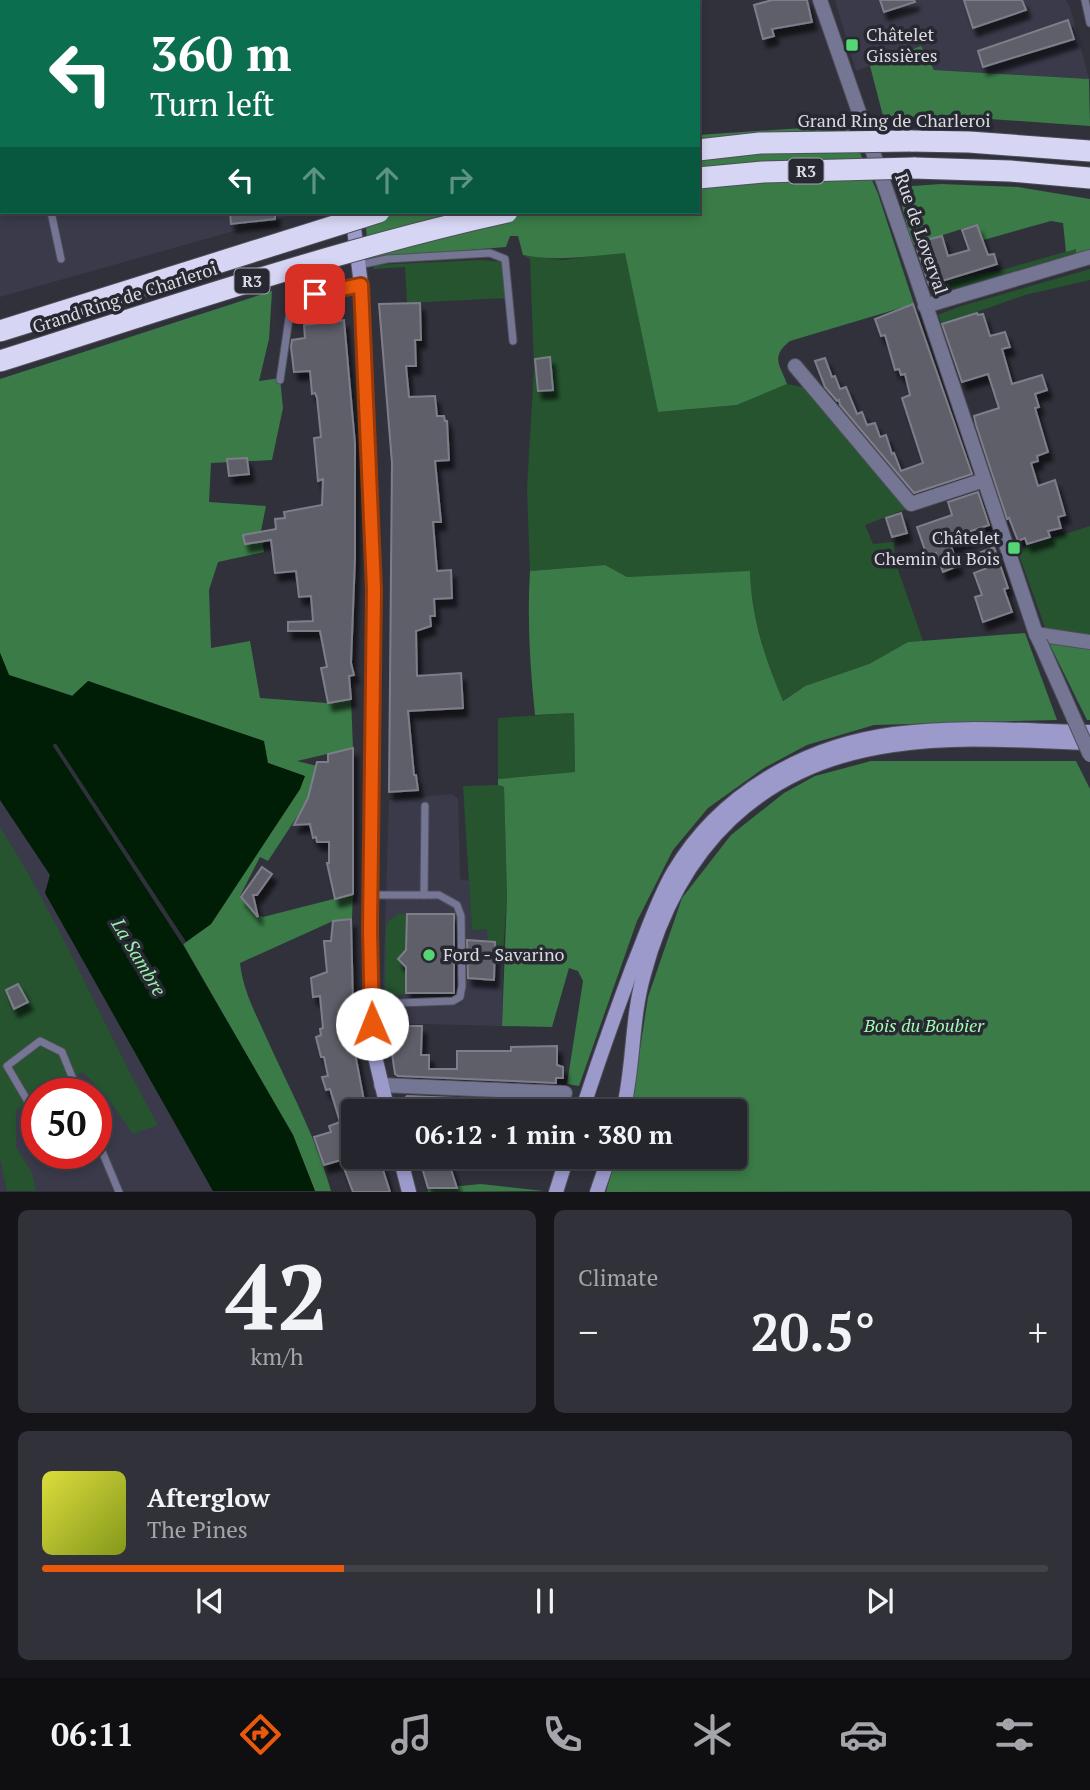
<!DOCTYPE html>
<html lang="en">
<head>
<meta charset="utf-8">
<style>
	body { margin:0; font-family:"PT Serif",serif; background:#313139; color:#f1f3f6; height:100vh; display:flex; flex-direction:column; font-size:26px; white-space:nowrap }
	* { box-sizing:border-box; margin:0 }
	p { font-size:23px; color:#a3a5aa }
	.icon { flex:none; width:38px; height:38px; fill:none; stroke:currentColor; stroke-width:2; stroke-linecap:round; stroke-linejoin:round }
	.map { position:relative; height:1192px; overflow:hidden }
	.panel { display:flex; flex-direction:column; gap:18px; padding:18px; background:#141419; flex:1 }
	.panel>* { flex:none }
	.top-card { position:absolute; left:0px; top:0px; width:700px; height:214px; box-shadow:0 4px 10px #0003,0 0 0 2px #424249; background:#0b6e4f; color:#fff; overflow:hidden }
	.speed { position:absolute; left:21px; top:1078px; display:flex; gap:14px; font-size:35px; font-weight:700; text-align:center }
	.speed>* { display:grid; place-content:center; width:91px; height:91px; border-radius:50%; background:#25252d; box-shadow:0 4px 10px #0003,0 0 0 2px #424249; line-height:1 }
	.speed .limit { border:10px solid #d22; background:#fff; color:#111 }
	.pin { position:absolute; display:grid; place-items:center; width:60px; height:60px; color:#fff; margin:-30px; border-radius:14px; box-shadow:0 4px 10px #0006 }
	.me { position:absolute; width:77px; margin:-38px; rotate:359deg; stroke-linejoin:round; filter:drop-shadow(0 0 5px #0008) }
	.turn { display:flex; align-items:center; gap:24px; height:147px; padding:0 35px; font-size:32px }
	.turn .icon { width:91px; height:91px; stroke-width:2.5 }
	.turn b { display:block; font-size:49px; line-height:60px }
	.lanes { display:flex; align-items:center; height:66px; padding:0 35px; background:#0003; justify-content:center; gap:35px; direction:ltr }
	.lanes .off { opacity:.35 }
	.big { font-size:52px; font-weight:800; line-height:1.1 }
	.panel .tile { flex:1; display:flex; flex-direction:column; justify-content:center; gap:10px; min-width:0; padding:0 24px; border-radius:10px; background:#313139 }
	.panel .dial { align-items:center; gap:0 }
	.dial b { font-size:91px; line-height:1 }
	.song { display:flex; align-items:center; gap:21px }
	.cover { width:84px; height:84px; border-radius:10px; background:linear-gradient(135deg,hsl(60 70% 55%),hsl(70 70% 35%)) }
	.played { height:7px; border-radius:4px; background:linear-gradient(90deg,#ea580c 30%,#424249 30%) }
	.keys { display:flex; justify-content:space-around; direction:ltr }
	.heat { display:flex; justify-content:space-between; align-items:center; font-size:38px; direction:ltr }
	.panel .tiles { flex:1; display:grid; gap:18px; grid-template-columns:1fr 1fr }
	.tile:last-child { grid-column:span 2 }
	.trip { position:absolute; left:341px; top:1099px; width:406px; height:70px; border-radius:7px; background:#25252d; box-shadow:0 4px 10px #0003,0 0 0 2px #424249; font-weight:800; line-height:70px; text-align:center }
	.dock { display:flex; height:112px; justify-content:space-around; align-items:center; background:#0f0f12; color:#a3a5aa }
	.dock .icon { width:49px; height:49px }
	.dock .selected { color:#ea580c }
	.dock b { font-size:32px; color:#f1f3f6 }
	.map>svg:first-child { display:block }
	.built { fill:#3a3a4b; fill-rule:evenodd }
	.green { fill:#25542f }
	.forest { fill:#3a7b47 }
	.water { fill:#001d05 }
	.pier { fill:#31313c }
	.building { fill:#5f5f6b; stroke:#7e7e8b; stroke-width:2; filter:url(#shadow) }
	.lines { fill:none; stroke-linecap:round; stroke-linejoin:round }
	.service-casing { stroke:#4f4f5a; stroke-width:9 }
	.minor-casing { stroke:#4f4f5a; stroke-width:16 }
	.tertiary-casing { stroke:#4f4f5a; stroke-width:16 }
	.secondary-casing { stroke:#4f4f5a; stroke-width:16 }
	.motorway-casing { stroke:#4f4f5a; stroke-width:23 }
	.service { stroke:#757594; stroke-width:7 }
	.minor { stroke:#757594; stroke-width:14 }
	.tertiary { stroke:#757594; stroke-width:14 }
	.secondary { stroke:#9b9acb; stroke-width:14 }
	.motorway { stroke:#d6d6f4; stroke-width:21 }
	.tertiary-bridge-casing { stroke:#4f4f5a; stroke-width:16; stroke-linecap:butt }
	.motorway-bridge-casing { stroke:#4f4f5a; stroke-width:23; stroke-linecap:butt }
	.tertiary-bridge { stroke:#757594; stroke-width:14 }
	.motorway-bridge { stroke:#d6d6f4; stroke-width:21 }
	.route-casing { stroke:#983908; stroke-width:18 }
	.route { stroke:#ea580c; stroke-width:12 }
	.poi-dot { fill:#53d673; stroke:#282832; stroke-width:2.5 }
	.labels { text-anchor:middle; stroke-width:7; stroke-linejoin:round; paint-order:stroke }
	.shield { fill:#282832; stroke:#a5a5ac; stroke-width:2 }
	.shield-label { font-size:16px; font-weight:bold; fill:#dadae1 }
	.poi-label { font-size:18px; fill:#dadae1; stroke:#282832; text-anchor:start }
	.street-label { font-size:18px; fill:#dadae1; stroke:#282832 }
	.park-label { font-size:18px; font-style:italic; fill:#a2fcb1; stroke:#282832 }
	.water-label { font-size:19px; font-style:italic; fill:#99f2a8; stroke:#282832 }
</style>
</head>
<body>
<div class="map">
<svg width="1090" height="1192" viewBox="0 0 1090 1192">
	<defs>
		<filter id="shadow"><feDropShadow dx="4.5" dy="8" stdDeviation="2" flood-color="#0009"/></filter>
	</defs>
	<rect width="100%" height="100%" fill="#31313c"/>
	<g class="built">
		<path d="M0,0H318V2H2V212H301L0,297Z"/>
		<path d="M835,0H1066L1071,10L1089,79L933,70L921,46L856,71Z"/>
		<path d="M452,794L458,799L460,879L469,881L472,931L488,929V952L503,953L502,1026L382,1023L389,800Z"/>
		<path d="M0,800L50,875L45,893L213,1191H0ZM37,1094H96V1153H37Z"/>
	</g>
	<g class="green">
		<path d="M1076,249V253L931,296L929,284L1001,270Z"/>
		<path d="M625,252L658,412L737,405L787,384L807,388L909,508L865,525L873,544L894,542L895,561L923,641L908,642L869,664L805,686L782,701C766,659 751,616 750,572L627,577L604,565L530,571L527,489L534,367L530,259L523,255L562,260Z"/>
		<path d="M482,260L501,262L507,298L407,303L405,267L374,269L373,265Z"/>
		<path d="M1090,269V280L1025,295L942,324L938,315L958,307Z"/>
		<path d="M1090,526V640L1047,633L1017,549Z"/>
		<path d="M574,713L575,772L498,779V718Z"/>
		<path d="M498,785L504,787L507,895L503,953L488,952L487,929L472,931L463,786Z"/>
		<path d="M0,827C61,922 103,1027 158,1125L133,1134L107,1097L83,1072L44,1094H37V1098L16,1110V1147L32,1173L36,1191H7L0,1159Z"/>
		<path d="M398,914H407L406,950L398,959L406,967L407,994L385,996L386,927L389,921Z"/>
	</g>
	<g class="forest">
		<path d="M921,46L934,70L1089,79L1090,126L976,118L883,116L870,66Z"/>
		<path d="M848,125L878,194L914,304L790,341C770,357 780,365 787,384L737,405L658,412L625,253C590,256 558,262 523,255L518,236H510L506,247L430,253L370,262L364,212H698V135Z"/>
		<path d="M941,184L1018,187L1090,199V251L1076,253V249L1066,252L1063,223L1051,221L980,241L977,224L912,245L897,187Z"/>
		<path d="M272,291L269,339L259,381L280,378L283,408L272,460L211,463L209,502L266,506L261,531L264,552L218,562L209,590L211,648L250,641L260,698L327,703L351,698L353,748L297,761L317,766L318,771H313L315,774L306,803L268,861L260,857L240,896L255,914L263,917L353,894L352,918L333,921L240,963C243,991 256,1014 267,1039C290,1090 316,1137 331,1191H315L293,1135L183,944L211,924L300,789L304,776L268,763L89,681L73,696L9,675L0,653V379Z"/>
		<path d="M605,565L627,577L750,571C751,616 765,659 783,701L805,686L869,664L908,642L1025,633L1057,720L874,725L807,745L764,768L708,808L673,850L637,921L579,1086L567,1084L583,981L578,971L569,968L552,1027L502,1026L507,895L504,787L498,785V779L575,772L574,713L535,715C530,667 527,620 530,571Z"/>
		<path d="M1049,643L1090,647V720H1087Z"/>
		<path d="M871,761H1076L1090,789V1191L606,1192L616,1157H735V1111H628L635,1082L648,997L682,898L731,835L784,793L815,776Z"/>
		<path d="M481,1184L544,1191L428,1192V1189Z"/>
	</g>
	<path class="water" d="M0,653L9,675L72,696L88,681L264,741L268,763L305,776L300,789L211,924L186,942L56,744L53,745L183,945L293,1135L315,1191H213L45,893L50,875L0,800Z"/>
	<path class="pier" d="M54,744H56L186,942L183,945L53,746Z"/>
	<g class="building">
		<path d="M772,0H807L812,22L772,29L774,36L763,39L754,5Z"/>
		<path d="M880,0H914L915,2L884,12Z"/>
		<path d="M964,0H1022L1026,10L973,28Z"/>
		<path d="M1068,20L1074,39L983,67L978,51Z"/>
		<path d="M230,212H275V219L231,224Z"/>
		<path d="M977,225L988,255L994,254L997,264L929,285L915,243L942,236L948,256L969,250L962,230Z"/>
		<path d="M420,303L421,340H415L416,366H406L409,397L435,396L437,416H444L445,421H447L449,460L435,461L441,522H433L437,571L451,570L452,598L434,599L435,616H430L431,626L416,631L417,676L461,673L463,708L408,711L414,775H416L418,790L389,792L392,463L379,304Z"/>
		<path d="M913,304L972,474L914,493L840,405L839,400L837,401L825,387L815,361L825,358L832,377L835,376L840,389L846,387L857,414L862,412L867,425L875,423L880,437L886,435L892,454L894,453L901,471L923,463L902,398L910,395L905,374L901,375L899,369L895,370L885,335L881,336L875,319Z"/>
		<path d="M977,313L978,315L983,314L990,336L1005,332L1010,347L1002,349L1012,384L1042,375L1047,390L1035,394L1039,407L1035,408L1048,452L1037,456L1038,461L1031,463L1038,486L1055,480L1065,515L1058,517L1061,528L1048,531L1050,537L1027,544L1025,538L1018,541L1009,518L1007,519L976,425L974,416L999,408L988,374L962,382L942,324Z"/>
		<path d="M344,320L355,444V558L351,663L354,675L349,676L351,699L328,703L321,668L327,667L320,631H288V622L313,621L311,596L299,597L296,571L275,573L271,540L245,544L243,535L276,529L275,519L285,518L284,512L322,505L323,479L318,481L314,438L321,437L317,398L315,393L312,394L310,371L294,372L291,347L292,340L305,338L304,325Z"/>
		<path d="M550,357L553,390L538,391L535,359Z"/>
		<path d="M247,458L249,474L229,476L227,459Z"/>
		<path d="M978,492L989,525L971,531L973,538L951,546L958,566L943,572L936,553L927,556L917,527L952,515L948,502Z"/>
		<path d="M901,513L907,533L892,537L886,518Z"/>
		<path d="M994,547L1008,588L1004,589L1012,612L983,622L975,597L982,595L974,573L987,568L981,552Z"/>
		<path d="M353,748V894L335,899L327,863H329V842H317L316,837L313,838L310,824L294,825L308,798L317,762H328V754Z"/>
		<path d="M262,867L272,874L257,895H253L258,917L241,897Z"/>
		<path d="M407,914H454V993H406V967L398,959L406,950Z"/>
		<path d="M351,919L354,1048L366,1111H354V1157H379L390,1192H353L341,1160L324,1165L314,1137L331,1132L329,1126L340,1122L330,1089L326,1090L322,1077L328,1076L324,1057H321L316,1037L321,1035L320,1029L323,1028L320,996L313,997L311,978L327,972L324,941H331L333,921Z"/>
		<path d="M467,940L495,942L494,980L468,978Z"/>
		<path d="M18,984L28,1002L14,1009L6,990Z"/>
		<path d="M392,1026H422L421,1055H429V1069H457V1051H511V1047L557,1046V1065L563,1067V1078H556V1083L398,1076L395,1074L392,1054Z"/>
		<path d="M407,1096L556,1102V1111H408L404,1099Z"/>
		<path d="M419,1157H447L457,1188H428Z"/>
	</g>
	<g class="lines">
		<defs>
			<g id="service">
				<path d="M1085,0L1090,23"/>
				<path d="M51,212L61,259"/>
				<path d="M359,265L387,259L490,253L505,259L513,341"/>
				<path d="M280,380L292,298L361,285"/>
				<path d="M371,895H439L457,905L461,916L462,986L460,997L453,1001L371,1004"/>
				<path d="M424,895L425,806"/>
				<path d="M37,1117L7,1066L40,1041L62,1052L79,1094"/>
				<path d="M96,1137L119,1192"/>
			</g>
			<g id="minor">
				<path d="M211,0V2"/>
				<path d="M925,306L1090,257"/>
				<path d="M795,366L911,504L984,480"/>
				<path d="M1036,634L1090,642"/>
				<path d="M381,1085L565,1093"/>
			</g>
			<path id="tertiary" d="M820,0L915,273L1036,634L1040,642"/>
			<g id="secondary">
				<path d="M331,0V2"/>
				<path d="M352,212L361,285L374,589L370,930L372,1044L388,1111"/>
				<path d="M582,1111C598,1062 615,1014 633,966C646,935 656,903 673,873C719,794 804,746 894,734C959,725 1025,731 1090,732"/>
				<path d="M623,1111C634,1067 631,1019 644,974C678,847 759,764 893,745C958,735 1025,741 1090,743"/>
				<path d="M400,1157L409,1192"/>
				<path d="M556,1192L567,1157"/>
				<path d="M597,1192L609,1157"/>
			</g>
			<g id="motorway">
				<path d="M911,141L969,142L1090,151"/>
				<path d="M914,168L1010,171L1090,178"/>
			</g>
		</defs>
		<use href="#service" class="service-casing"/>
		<use href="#minor" class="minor-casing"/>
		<use href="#tertiary" class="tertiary-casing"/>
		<use href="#secondary" class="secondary-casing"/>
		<use href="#motorway" class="motorway-casing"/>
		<use href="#service" class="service"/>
		<use href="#minor" class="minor"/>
		<use href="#tertiary" class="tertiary"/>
		<use href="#secondary" class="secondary"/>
		<use href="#motorway" class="motorway"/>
		<defs>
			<path id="tertiary-bridge" d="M1040,642L1090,755"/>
			<g id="motorway-bridge">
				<path d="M698,150L760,143L911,141"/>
				<path d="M698,178L763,172L914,168"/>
				<path d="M0,331L379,212"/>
				<path d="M0,361C168,308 335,250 507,212"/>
			</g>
		</defs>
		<use href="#tertiary-bridge" class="tertiary-bridge-casing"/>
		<use href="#motorway-bridge" class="motorway-bridge-casing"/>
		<use href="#tertiary-bridge" class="tertiary-bridge"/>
		<use href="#motorway-bridge" class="motorway-bridge"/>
	</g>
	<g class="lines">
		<defs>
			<path id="route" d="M315,294L361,285L374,589L370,930L372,1024"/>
		</defs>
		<use href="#route" class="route-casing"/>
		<use href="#route" class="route"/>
	</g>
	<g class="poi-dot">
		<rect x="845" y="38" width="14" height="14" rx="3.5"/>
		<rect x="1007" y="541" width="14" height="14" rx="3.5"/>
		<circle cx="429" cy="955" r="7"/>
	</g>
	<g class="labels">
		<g class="shield">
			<rect x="788.5" y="158.5" width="35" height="25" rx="5"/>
			<rect x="234.5" y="268.5" width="35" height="25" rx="5"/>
		</g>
		<g class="shield-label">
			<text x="806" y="177">R3</text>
			<text x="252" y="287">R3</text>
		</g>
		<g class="poi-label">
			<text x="866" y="41">Châtelet<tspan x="866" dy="21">Gissières</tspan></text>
			<text x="1000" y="544" text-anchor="end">Châtelet<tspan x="1000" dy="21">Chemin du Bois</tspan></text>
			<text x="443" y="961">Ford - Savarino</text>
		</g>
		<g class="street-label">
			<text x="894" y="127">Grand Ring de Charleroi</text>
			<text transform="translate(921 234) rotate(71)" y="6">Rue de Loverval</text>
			<text transform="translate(125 298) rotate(-18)" y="6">Grand Ring de Charleroi</text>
		</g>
		<g class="park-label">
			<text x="924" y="1032">Bois du Boubier</text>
		</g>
		<g class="water-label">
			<text transform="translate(139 957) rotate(59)" y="7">La Sambre</text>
		</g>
	</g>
</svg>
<div class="speed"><div class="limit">50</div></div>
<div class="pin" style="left:315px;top:294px;background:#d93025"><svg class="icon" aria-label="arrive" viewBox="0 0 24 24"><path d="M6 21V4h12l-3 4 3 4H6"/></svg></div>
<svg class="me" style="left:372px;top:1024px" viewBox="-20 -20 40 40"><circle r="19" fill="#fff"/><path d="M0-13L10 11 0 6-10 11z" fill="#ea580c"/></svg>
<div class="trip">06:12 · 1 min · 380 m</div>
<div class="top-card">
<div class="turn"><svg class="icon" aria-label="left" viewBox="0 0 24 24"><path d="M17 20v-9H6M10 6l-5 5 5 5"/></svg><div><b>360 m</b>Turn left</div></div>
<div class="lanes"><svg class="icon" aria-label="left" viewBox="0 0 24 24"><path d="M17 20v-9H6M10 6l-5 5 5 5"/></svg><svg class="icon off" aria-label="ahead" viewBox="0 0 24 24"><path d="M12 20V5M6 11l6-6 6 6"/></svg><svg class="icon off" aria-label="ahead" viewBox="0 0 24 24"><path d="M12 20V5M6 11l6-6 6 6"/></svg><svg class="icon off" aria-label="right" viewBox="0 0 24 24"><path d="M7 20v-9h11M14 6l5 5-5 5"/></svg></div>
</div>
</div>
<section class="panel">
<div class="tiles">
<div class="tile dial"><b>42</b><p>km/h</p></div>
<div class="tile"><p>Climate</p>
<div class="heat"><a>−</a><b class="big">20.5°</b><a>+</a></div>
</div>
<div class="tile">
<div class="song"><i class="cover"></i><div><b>Afterglow</b><p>The Pines</p></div></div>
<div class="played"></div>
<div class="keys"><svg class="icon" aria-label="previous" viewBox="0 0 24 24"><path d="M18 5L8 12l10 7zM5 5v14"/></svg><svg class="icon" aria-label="pause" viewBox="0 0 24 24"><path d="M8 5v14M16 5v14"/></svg><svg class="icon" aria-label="next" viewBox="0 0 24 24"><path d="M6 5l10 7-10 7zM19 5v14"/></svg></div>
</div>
</div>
</section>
<nav class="dock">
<b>06:11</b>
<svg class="icon selected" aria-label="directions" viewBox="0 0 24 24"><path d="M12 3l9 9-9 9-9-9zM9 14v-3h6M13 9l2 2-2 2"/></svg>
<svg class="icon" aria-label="music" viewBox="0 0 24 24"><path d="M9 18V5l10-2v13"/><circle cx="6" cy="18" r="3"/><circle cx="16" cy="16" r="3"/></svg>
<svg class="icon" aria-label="phone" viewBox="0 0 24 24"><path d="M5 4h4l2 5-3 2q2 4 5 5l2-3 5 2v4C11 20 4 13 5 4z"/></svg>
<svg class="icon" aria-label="climate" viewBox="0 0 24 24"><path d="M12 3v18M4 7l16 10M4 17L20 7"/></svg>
<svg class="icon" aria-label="car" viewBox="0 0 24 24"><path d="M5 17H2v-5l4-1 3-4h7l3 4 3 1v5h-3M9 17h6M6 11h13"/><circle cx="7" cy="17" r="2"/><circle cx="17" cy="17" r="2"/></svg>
<svg class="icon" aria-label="filters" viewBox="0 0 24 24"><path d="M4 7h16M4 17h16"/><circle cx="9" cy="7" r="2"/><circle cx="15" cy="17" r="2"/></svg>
</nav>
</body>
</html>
